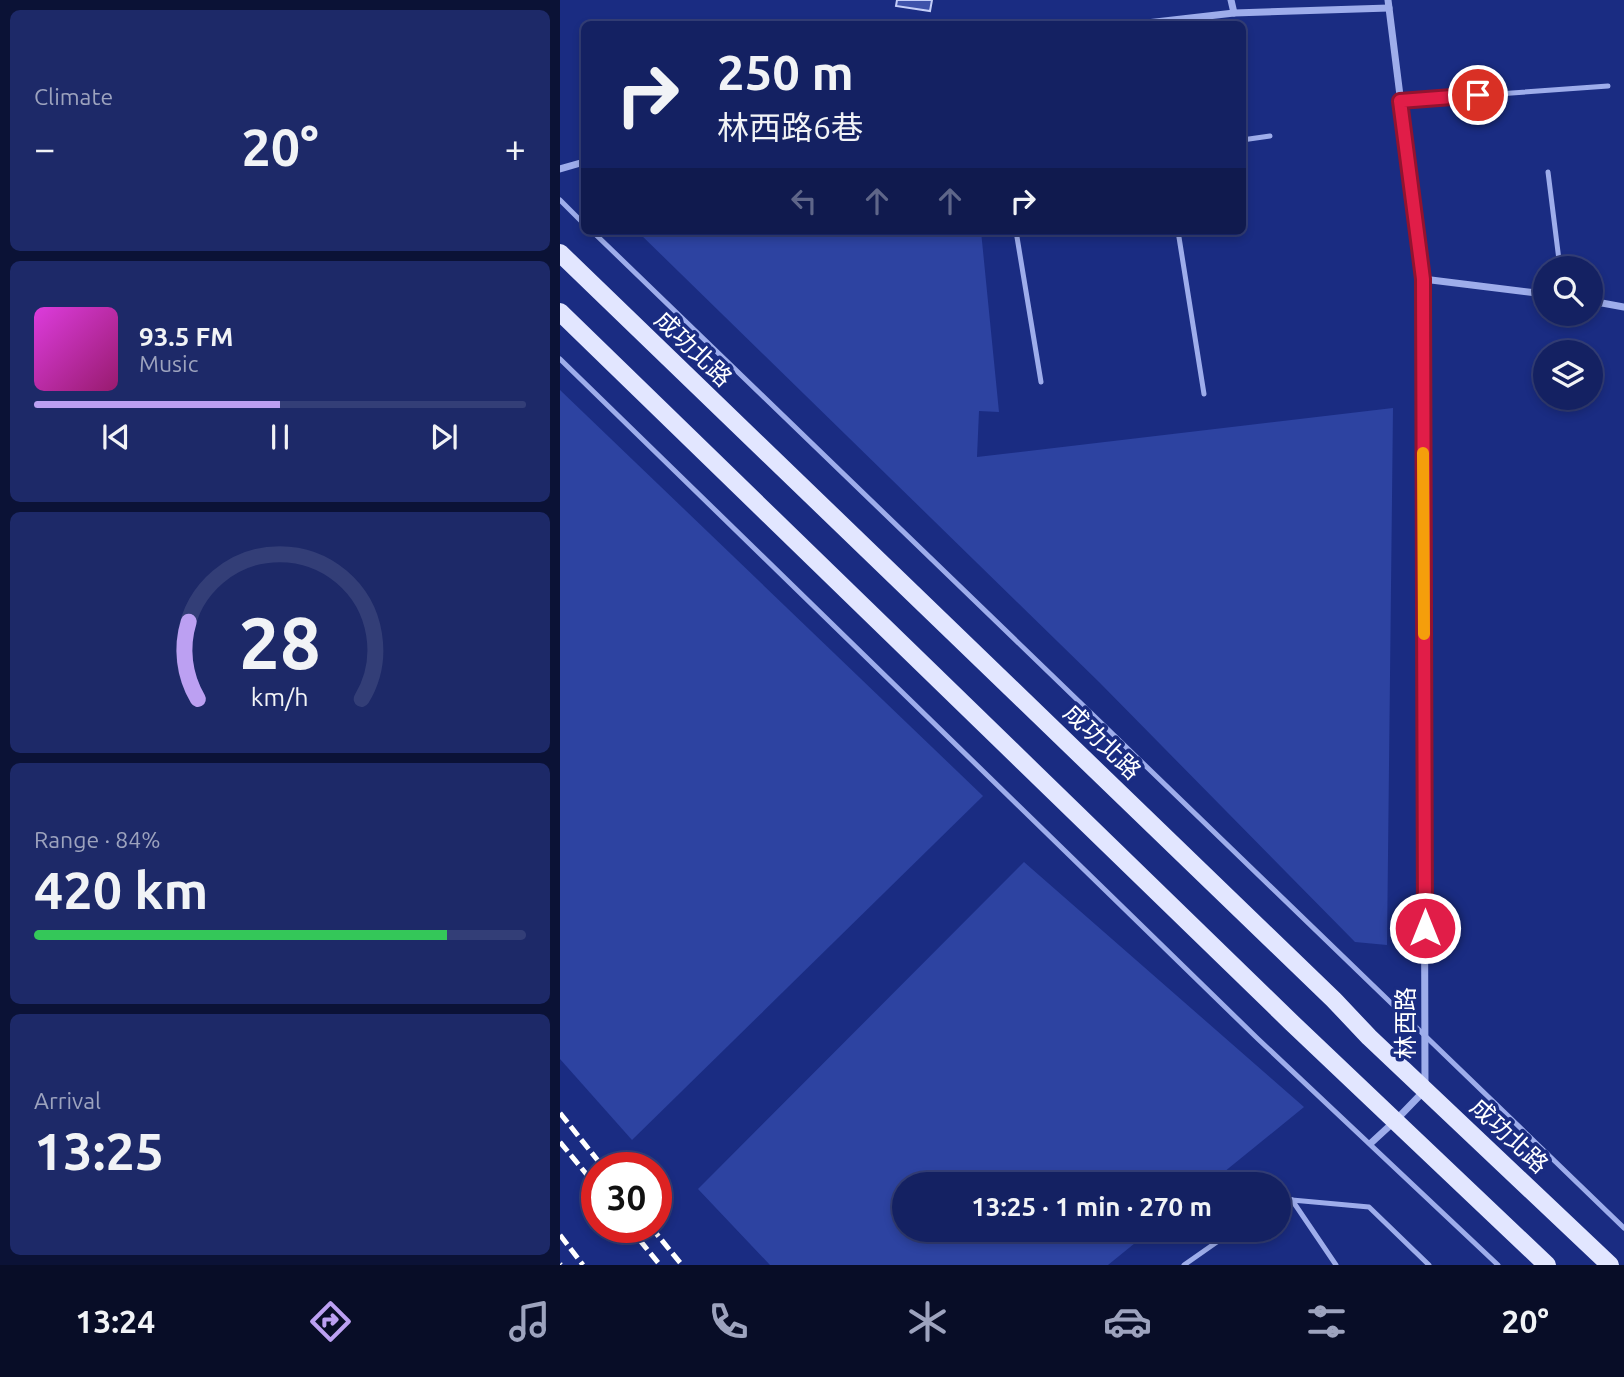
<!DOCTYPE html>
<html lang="en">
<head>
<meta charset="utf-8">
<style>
	body { margin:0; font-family:Ubuntu,"Noto Sans TC",sans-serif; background:#1d2968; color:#f1f3f6; height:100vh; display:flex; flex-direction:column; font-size:26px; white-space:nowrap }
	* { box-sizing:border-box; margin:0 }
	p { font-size:23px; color:#9da3be }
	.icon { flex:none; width:38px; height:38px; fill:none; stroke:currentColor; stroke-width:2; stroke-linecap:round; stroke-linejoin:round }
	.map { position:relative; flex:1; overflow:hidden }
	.drawer { display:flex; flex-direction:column; gap:10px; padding:10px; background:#0b1236; width:560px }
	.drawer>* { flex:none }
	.top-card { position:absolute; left:21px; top:21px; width:665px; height:214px; border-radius:10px; box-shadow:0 4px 10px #0003,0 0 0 2px #333e77; background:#142162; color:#f1f3f6; overflow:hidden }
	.tools { position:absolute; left:973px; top:256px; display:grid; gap:14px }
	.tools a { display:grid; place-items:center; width:70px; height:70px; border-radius:50%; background:#142162; box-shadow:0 4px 10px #0003,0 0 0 2px #333e77; font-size:35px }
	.speed { position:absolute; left:21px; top:1152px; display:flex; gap:14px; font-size:35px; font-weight:700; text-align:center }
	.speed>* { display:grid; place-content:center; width:91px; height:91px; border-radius:50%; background:#142162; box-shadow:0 4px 10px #0003,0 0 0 2px #333e77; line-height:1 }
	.speed .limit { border:10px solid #d22; background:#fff; color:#111 }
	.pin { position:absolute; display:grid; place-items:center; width:60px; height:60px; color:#fff; margin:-30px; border:4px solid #fff; border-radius:50%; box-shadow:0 2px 7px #0007 }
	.me { position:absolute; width:77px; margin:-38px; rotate:0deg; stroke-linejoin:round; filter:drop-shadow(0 0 5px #0008) }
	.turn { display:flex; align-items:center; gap:24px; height:147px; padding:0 21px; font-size:32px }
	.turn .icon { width:91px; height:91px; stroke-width:2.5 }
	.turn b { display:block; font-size:49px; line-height:60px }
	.lanes { display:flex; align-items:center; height:66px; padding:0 21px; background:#0003; justify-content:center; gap:35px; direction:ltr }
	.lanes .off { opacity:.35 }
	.big { font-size:52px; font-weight:600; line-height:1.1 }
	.drawer .card { flex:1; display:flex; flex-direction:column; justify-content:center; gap:10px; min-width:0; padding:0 24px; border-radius:10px; background:#1d2968 }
	.drawer .dial { align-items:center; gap:0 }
	.dial svg { height:182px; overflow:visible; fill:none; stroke:#333e77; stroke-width:7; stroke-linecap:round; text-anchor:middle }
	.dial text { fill:#f1f3f6; stroke:none }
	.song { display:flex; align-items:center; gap:21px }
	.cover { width:84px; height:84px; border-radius:10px; background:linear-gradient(135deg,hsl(300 70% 55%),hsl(320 70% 35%)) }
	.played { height:7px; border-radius:4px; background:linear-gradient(90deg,#bca0f2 50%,#333e77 50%) }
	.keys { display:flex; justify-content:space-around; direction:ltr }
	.heat { display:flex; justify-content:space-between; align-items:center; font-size:38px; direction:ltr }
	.charge { height:10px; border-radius:5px; background:linear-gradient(90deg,#34c759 84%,#333e77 0) }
	.trip { position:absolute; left:332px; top:1172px; width:399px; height:70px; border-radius:35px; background:#142162; box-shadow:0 4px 10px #0003,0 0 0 2px #333e77; font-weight:600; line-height:70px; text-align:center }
	.tab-bar { display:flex; height:112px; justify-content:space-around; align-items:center; background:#080d27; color:#9da3be }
	.tab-bar .icon { width:49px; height:49px }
	.tab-bar .on { color:#bca0f2 }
	.tab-bar b { font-size:32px; color:#f1f3f6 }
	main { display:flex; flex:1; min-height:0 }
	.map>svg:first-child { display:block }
	.green { fill:#2d43a1 }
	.building { fill:#3e52aa; stroke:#c3cdf8; stroke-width:2 }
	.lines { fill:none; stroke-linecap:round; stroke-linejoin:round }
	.lane { stroke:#9eadeb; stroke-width:5 }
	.street { stroke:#9eadeb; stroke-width:7 }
	.primary { stroke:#e2e6ff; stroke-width:18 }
	.rail { stroke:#fff; stroke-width:5; stroke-dasharray:12 5; stroke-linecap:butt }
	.route-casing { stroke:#92132f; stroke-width:18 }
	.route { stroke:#e11d48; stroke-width:12 }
	.slow { stroke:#f59e0b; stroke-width:12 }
	.labels { text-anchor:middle; stroke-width:7; stroke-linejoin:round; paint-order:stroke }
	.street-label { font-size:24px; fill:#fff; stroke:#1a2c82 }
</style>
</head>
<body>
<main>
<section class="drawer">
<div class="card"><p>Climate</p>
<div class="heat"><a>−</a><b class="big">20°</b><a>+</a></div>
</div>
<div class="card">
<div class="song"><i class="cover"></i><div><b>93.5 FM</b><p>Music</p></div></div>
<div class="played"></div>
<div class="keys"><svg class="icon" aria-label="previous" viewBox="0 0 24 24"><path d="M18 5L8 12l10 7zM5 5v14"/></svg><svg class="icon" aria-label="pause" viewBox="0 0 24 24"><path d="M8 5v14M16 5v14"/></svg><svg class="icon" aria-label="next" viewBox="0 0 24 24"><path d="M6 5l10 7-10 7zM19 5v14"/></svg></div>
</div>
<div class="card dial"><svg viewBox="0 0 100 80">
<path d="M14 69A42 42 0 1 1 86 69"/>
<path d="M14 69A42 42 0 0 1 10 35" stroke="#bca0f2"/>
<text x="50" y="56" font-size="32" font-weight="700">28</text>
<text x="50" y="72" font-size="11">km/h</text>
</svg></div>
<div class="card"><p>Range · 84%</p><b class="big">420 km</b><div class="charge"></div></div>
<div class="card"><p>Arrival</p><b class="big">13:25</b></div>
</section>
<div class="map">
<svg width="1064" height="1265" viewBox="0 0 1064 1265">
	<rect width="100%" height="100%" fill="#1a2c82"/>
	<g class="green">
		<path d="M77,231H421L439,412L419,411L417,457L833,408L827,945L795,942L539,682Z"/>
		<path d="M0,390L423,796L72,1140L0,1059Z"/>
		<path d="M464,862L744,1107L648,1185H345V1230H591L548,1265H210L138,1189Z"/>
	</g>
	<path class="building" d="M337,0H372L370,11L336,6Z"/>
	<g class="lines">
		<g class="lane">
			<path d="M840,101L1048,86"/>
			<path d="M682,140L710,136"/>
			<path d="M988,172L1000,268"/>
			<path d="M0,200L24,224"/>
			<path d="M32,231L1064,1228"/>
			<path d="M456,231L481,382"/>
			<path d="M618,231L644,394"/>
			<path d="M0,359L698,1039L938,1265"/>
			<path d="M732,1200L776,1265"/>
			<path d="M719,1205L732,1200L809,1207L869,1265"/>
			<path d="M624,1265L674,1230"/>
		</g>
		<g class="street">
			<path d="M671,0L674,13"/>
			<path d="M578,24L674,13L829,8"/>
			<path d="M0,169L24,162"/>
			<path d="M863,279L985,294"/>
			<path d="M1031,301L1064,307"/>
			<path d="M811,1143L836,1120L865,1090L863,279L828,0"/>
		</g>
		<g class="primary">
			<path d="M0,253L774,1000L809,1037L1050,1265"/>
			<path d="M0,312L732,1023L987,1265"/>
		</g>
		<g class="rail">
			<path d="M0,1113L43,1167"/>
			<path d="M0,1142L37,1187"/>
			<path d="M69,1227L100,1265"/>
			<path d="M91,1227L122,1265"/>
			<path d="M0,1235L23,1265"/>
			<path d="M0,1264L1,1265"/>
		</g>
	</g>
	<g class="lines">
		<defs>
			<path id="route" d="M865,928L863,279L840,101L918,95"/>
		</defs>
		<use href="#route" class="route-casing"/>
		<use href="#route" class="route"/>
		<path class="slow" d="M863,453L864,634"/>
	</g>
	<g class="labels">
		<g class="street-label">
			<text transform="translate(133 349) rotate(44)" y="8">成功北路</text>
			<text transform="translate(542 742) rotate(44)" y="8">成功北路</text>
			<text transform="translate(846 1023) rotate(-90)" y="8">林西路</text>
			<text transform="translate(949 1136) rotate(43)" y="8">成功北路</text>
		</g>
	</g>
</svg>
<div class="tools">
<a><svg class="icon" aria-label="search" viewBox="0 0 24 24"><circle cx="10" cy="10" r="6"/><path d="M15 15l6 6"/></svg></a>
<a><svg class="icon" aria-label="layers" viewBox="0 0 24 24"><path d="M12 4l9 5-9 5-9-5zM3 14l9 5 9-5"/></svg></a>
</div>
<div class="speed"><div class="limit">30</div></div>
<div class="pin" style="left:918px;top:95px;background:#d93025"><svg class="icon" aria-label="arrive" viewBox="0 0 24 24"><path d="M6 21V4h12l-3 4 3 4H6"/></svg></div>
<svg class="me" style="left:865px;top:928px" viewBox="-20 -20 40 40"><circle r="17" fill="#e11d48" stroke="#fff" stroke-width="3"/><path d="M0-11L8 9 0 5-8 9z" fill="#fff"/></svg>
<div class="trip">13:25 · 1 min · 270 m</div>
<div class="top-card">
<div class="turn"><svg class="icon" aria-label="right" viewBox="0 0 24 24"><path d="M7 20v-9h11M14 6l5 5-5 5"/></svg><div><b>250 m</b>林西路6巷</div></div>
<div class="lanes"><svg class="icon off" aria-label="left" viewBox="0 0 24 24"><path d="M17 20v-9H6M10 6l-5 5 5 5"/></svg><svg class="icon off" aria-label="ahead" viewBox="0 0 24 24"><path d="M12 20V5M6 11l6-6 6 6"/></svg><svg class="icon off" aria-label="ahead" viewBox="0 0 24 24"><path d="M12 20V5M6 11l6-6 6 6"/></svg><svg class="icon" aria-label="right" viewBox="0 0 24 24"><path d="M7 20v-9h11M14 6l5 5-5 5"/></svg></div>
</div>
</div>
</main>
<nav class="tab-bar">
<b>13:24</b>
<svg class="icon on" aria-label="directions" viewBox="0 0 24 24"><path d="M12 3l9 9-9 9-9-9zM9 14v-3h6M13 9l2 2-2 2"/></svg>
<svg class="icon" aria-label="music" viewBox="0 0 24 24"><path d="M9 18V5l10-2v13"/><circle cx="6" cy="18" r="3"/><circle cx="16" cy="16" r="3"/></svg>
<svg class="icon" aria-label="phone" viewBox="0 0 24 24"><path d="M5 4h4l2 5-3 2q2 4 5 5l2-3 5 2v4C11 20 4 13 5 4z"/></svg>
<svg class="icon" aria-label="climate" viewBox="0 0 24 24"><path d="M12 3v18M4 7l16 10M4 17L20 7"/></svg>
<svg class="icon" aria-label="car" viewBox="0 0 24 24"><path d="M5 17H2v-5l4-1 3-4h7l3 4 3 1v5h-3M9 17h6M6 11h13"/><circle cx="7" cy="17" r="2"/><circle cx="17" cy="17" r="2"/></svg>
<svg class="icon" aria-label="filters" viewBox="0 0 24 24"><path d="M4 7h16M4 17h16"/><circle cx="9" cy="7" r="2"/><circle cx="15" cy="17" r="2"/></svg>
<b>20°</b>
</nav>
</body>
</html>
